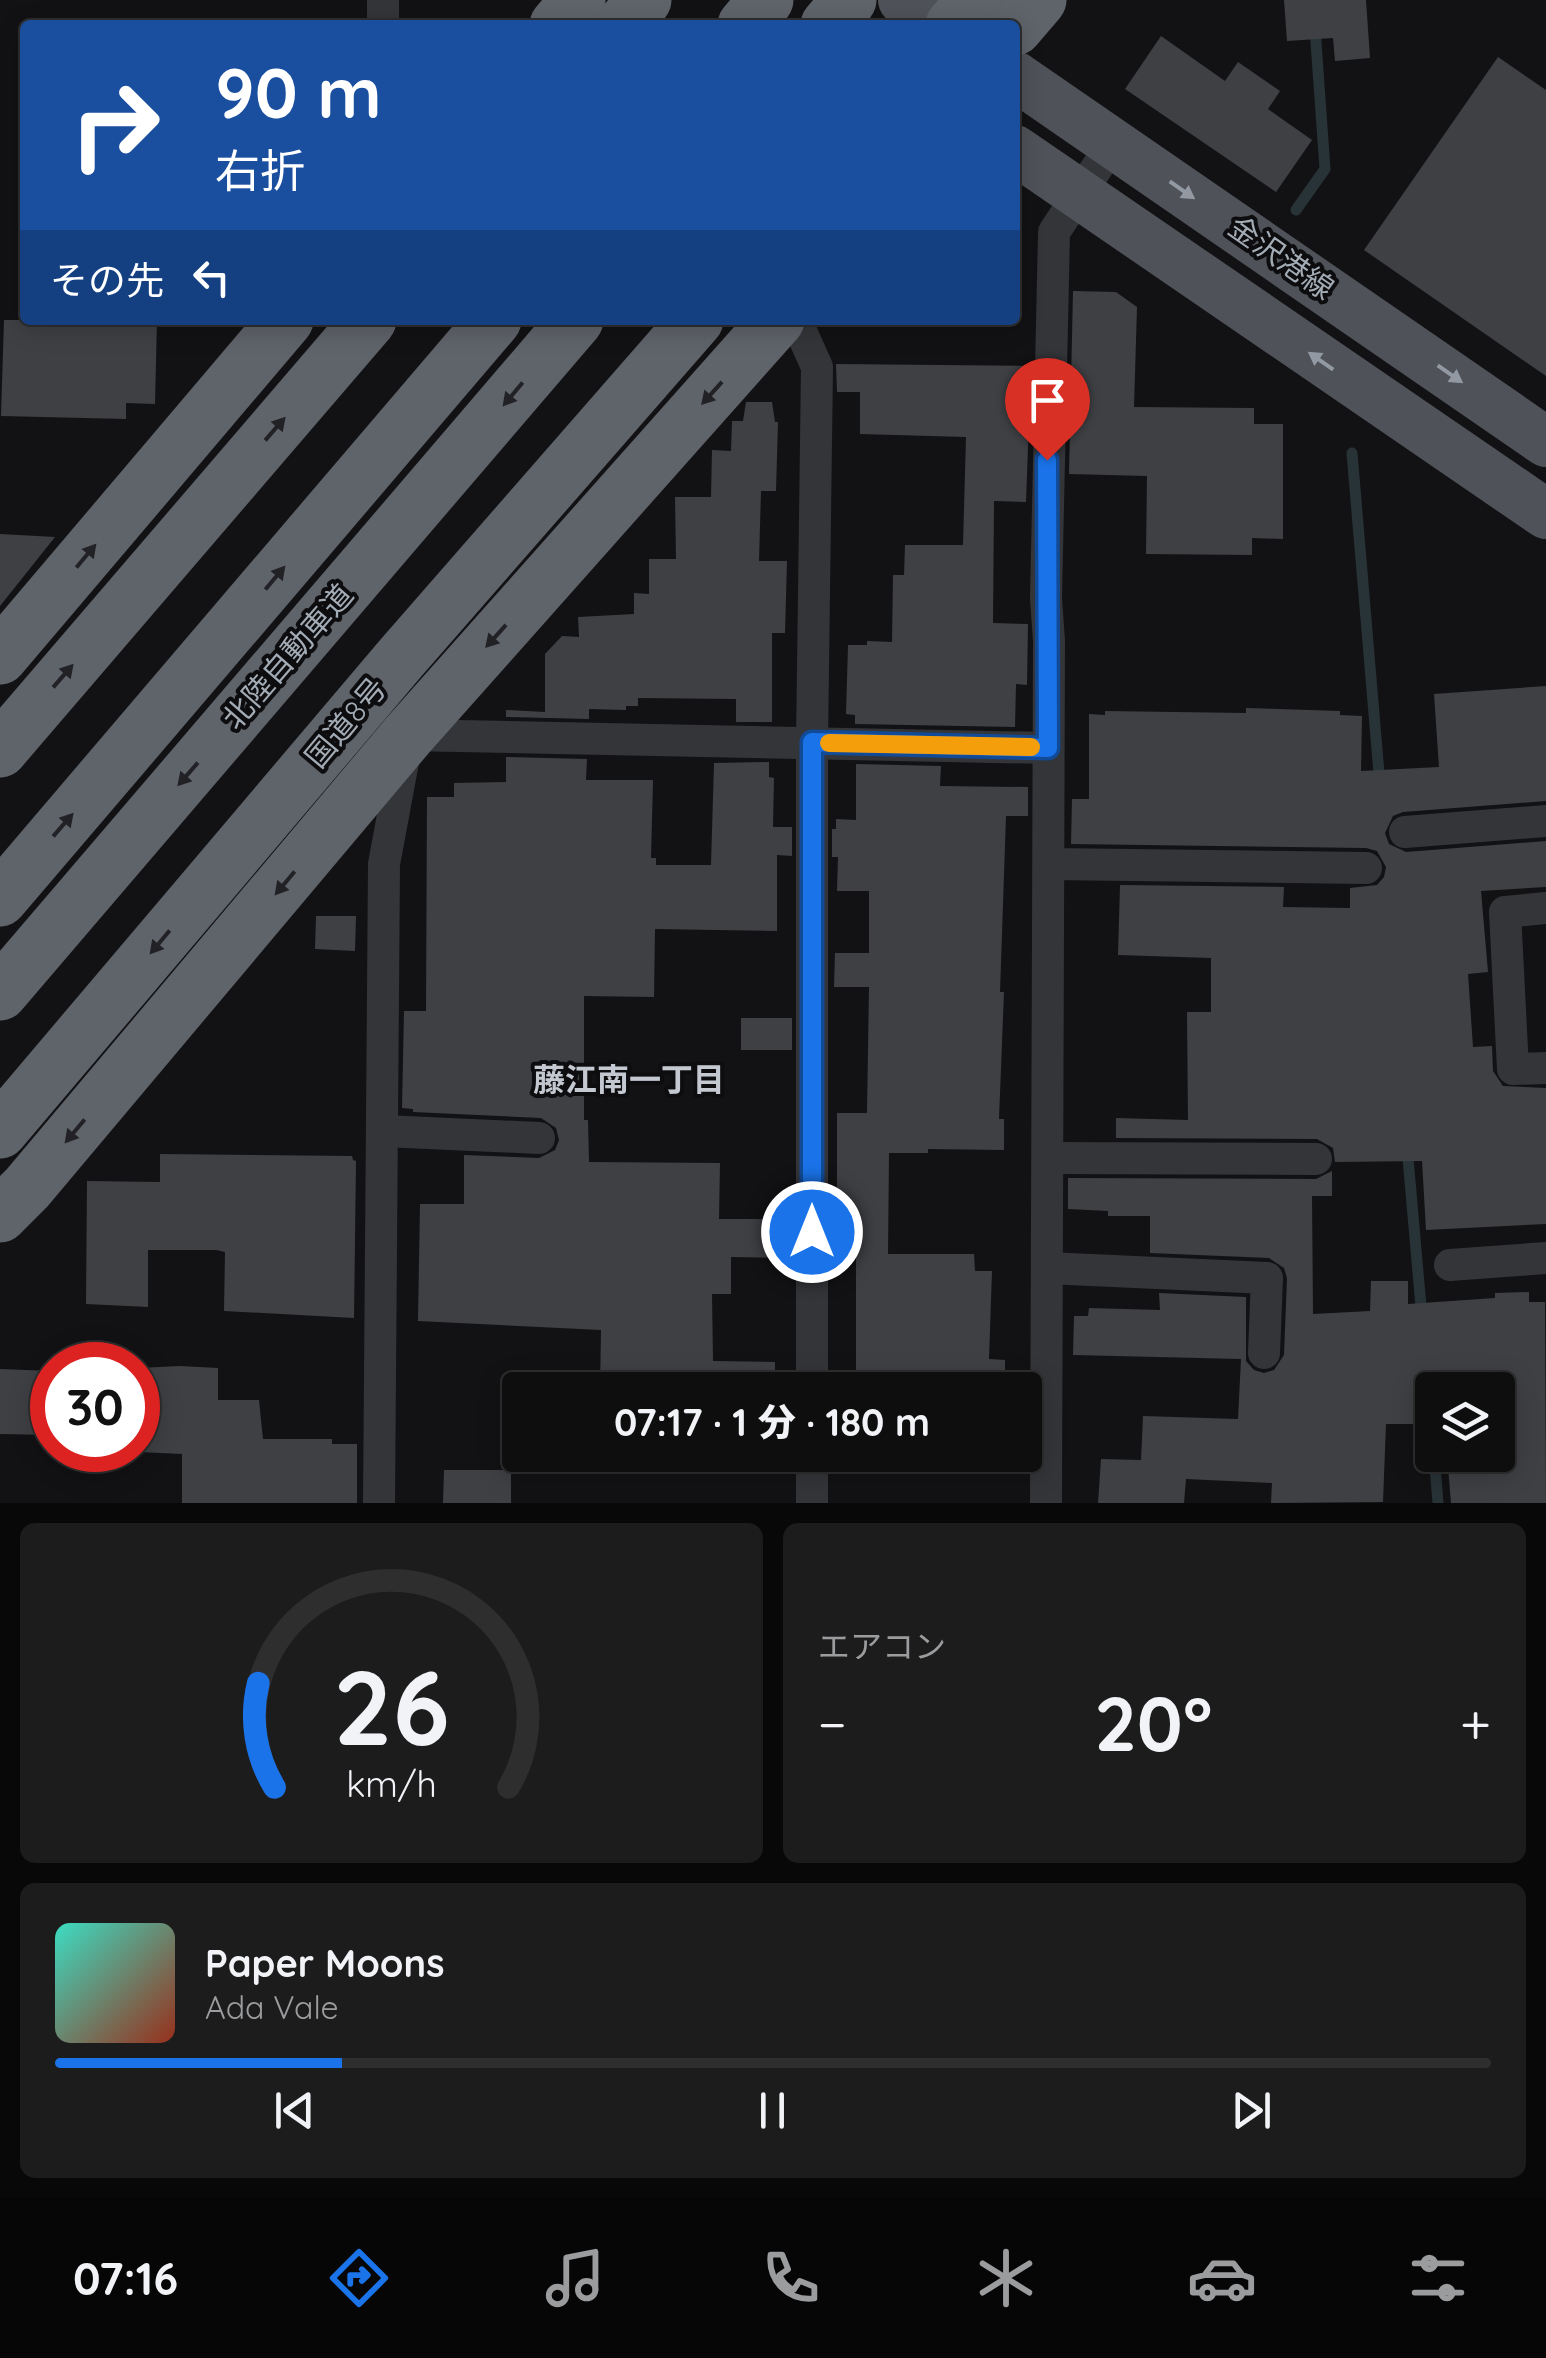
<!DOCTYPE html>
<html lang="ja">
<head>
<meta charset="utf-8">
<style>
	body { margin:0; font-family:Quicksand,"Noto Sans JP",sans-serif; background:#1c1c1d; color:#f1f3f6; height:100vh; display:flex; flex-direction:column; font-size:38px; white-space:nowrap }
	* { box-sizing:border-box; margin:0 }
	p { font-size:32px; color:#9b9c9e }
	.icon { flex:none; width:55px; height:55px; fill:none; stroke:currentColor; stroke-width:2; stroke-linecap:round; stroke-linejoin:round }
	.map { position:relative; height:1503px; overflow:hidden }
	.details { display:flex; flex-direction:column; gap:20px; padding:20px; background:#080808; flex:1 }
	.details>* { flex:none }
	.hud { position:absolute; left:20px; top:20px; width:1000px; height:305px; border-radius:10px; box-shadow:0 5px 25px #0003,0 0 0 2px #2e2e2f; background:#1a4fa0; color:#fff; overflow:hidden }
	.buttons { position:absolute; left:1415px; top:1372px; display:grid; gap:20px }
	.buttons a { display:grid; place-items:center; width:100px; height:100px; border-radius:10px; background:#0e0e0f; box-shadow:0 5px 25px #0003,0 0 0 2px #2e2e2f; font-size:50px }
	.speed { position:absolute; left:30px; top:1342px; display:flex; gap:20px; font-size:50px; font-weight:700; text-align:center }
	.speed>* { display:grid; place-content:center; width:130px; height:130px; border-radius:50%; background:#0e0e0f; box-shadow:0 5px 25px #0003,0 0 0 2px #2e2e2f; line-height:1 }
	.speed .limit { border:15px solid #d22; background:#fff; color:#111 }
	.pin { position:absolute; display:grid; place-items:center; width:85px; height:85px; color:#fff; margin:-102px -42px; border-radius:50% 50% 50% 0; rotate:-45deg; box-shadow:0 0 10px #0007 }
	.pin .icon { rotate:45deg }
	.me { position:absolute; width:110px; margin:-55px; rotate:0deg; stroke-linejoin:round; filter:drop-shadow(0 0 8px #0008) }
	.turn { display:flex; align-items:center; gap:35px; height:210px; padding:0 30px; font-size:45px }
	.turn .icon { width:130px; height:130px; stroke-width:2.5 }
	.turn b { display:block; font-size:70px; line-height:85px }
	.then { display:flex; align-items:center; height:95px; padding:0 30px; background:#0003; gap:20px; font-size:38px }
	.big { font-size:75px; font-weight:800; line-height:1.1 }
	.details .tile { flex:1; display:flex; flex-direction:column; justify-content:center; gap:15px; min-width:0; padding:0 35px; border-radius:15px; background:#1c1c1d }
	.details .dial { align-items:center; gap:0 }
	.dial svg { height:260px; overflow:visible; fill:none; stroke:#2e2e2f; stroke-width:7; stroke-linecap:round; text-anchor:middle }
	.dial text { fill:#f1f3f6; stroke:none }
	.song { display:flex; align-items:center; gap:30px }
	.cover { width:120px; height:120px; border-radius:15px; background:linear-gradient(135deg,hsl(170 70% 55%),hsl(10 70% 35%)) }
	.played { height:10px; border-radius:5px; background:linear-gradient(90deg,#1a73e8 20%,#2e2e2f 20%) }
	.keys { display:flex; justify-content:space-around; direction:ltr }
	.heat { display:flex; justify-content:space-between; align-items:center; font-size:55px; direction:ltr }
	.details .tiles { flex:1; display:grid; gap:20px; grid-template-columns:1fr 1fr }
	.tile:last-child { grid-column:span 2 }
	.trip { position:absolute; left:502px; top:1372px; width:540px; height:100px; border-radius:10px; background:#0e0e0f; box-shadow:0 5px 25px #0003,0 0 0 2px #2e2e2f; font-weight:800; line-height:100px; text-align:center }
	.tab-bar { display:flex; height:160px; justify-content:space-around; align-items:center; background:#060606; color:#9b9c9e }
	.tab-bar .icon { width:70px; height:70px }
	.tab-bar .active { color:#1a73e8 }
	.tab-bar b { font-size:45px; color:#f1f3f6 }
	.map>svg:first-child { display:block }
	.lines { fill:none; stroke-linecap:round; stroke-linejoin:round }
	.stream { stroke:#283337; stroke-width:11 }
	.building { fill:#3e4044 }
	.street { stroke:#333539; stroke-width:32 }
	.primary { stroke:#4f5258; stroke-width:50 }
	.highway { stroke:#5f636a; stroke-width:55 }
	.oneway { fill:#9299a2 }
	.oneway2 { fill:#222226 }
	.route-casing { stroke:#114b97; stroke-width:25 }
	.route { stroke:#1a73e8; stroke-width:18 }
	.slow { stroke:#f59e0b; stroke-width:18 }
	.labels { text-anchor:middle; stroke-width:8; stroke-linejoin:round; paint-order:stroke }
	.street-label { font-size:30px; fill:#a3abb5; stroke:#0d0d0f }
	.neighbourhood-label { font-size:32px; font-weight:bold; fill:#c4c9d1; stroke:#0d0d0f }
</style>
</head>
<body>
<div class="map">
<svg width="1546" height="1503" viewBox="0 0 1546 1503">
	<rect width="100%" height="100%" fill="#121214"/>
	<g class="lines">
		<g class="stream">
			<path d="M1296,210L1325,169L1313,0"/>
			<path d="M1352,453L1380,785"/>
			<path d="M1407,1147L1422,1318"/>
			<path d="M1428,1376L1432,1437"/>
			<path d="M1434,1455L1438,1503"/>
		</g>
	</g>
	<g class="building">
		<path d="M1284,0H1366L1370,58L1335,61L1333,38L1287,41Z"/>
		<path d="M1161,36L1225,81L1238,62L1280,91L1268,109L1312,140L1276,192L1125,89Z"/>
		<path d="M1498,57L1546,90V376L1364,250Z"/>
		<path d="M1073,291L1116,292L1137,307L1134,407L1254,408V424H1283V539L1252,538V555L1146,554L1147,476L1069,474Z"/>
		<path d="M4,320H157L155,404L126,403V419L1,416Z"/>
		<path d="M836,364L1031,366L1026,502L994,501L993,623L1028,624L1027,685L1016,684L1015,727L855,724V715L846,714L848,645H867V641L892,642L893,575H904L905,545H963L966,437L860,434V392H837Z"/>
		<path d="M746,402H772L775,422H778L776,491H761L759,561H787L785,633H772V722H736V699L638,698V706H626V710L589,709V719L506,717V710L545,712V654L562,636L579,637L578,617L634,614V593L649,594V559H676L675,497H711L712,450L731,451L732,421H743Z"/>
		<path d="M0,534L55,537L0,606Z"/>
		<path d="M1546,686V801L1403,812L1393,816L1385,833L1389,844L1406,852L1546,841V887L1481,891L1488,972L1468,974L1473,1047L1492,1046L1493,1071L1503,1086L1546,1088V1224L1426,1230L1422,1161L1335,1162L1333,1148L1317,1139L1116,1138V1118L1188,1120L1187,1012H1211V958L1118,955L1120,885L1284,887L1283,907L1350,908V888L1377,885L1384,877L1386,867L1377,851L1366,848L1071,844L1072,799H1089V714L1105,715V711L1246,713V708L1340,711V715L1362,716L1361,771L1439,767L1434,694Z"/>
		<path d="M506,757L587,759L586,780H653L651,858H656V865H711L714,763L769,762V777L774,778L773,827H792V856L777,855V931L655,929L654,997L584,996V1120H588L589,1162L720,1163L719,1219H792L790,1258L731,1257V1294H712L713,1361L775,1362V1390H600L601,1330L418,1321L420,1204H464V1155L539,1158L555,1150L559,1140L556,1128L541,1118L413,1112V1109L402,1108L404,1011H426L427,797H454V783L506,782Z"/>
		<path d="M856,764L941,766L940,786L1028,787V816H1006L1000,992H1004L999,1119H1004V1150L928,1149V1153H889L888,1254H974L975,1271H992L989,1359L1005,1360V1390H856V1247H832V1219H837V1113H867L869,987H834L835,953H869V891H837L838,857H832V829H836V819L856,820Z"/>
		<path d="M316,916H356L355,951L315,949Z"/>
		<rect x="741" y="1018" width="51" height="32"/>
		<path d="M160,1154L352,1156L353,1160L356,1161L354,1318L224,1311L225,1252L216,1250H148V1307L86,1304L87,1181L160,1182Z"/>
		<path d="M1332,1171V1196H1312L1313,1314L1370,1311L1371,1281H1408V1304L1495,1298V1293L1529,1292V1302H1545L1546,1503H1451L1447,1455H1498V1390H1419V1424H1386L1383,1502L1271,1503L1272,1483L1186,1479L1184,1503H1098L1101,1459L1141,1460L1143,1416L1238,1419L1241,1359L1073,1355L1074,1316H1088L1089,1308L1160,1310L1159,1293L1246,1297V1361L1254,1370L1264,1373L1274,1370L1284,1355L1287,1278L1284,1268L1269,1258L1150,1253V1216H1108V1211L1068,1209V1178L1316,1179Z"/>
		<path d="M180,1366L218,1368V1400H259L263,1439H332V1444H357V1503H182V1454L138,1452V1368Z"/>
		<path d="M0,1369L52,1371V1435L0,1434Z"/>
		<path d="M444,1470H511V1503H443Z"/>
	</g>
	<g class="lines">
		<g class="street">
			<path d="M383,25V0"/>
			<path d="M796,320L817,367L812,743V1390"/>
			<path d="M1405,832L1546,821"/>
			<path d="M1049,864L1366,868"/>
			<path d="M1546,908L1505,912L1513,1069L1546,1068"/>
			<path d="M384,1131L539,1138"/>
			<path d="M1048,1158L1316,1159"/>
			<path d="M1450,1265L1546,1258"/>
			<path d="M1047,1268L1267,1278L1264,1353"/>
			<path d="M379,1503L384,864L408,735L1048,748"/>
			<path d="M812,1503V1455"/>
			<path d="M1046,1503L1049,641L1046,598L1054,232L1114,142"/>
		</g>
		<g class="primary">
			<path d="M903,0L939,25"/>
			<path d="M1015,76L1546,442"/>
			<path d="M1015,150L1546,514"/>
		</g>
		<g class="highway">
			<path d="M557,25L578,0"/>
			<path d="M623,25L644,0"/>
			<path d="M745,25L766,0"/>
			<path d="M828,25L849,0"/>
			<path d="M953,25L975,0"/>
			<path d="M1015,28L1039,0"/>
			<path d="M0,657L286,320"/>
			<path d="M0,750L369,320"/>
			<path d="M0,899L494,320"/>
			<path d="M0,993L576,320"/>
			<path d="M0,1131L400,659L696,320"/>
			<path d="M0,1215L27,1188L408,735L777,320"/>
		</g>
	</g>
	<defs><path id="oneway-solid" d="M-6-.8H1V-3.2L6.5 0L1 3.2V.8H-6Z" transform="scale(2.5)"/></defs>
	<g class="oneway">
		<use href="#oneway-solid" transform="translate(1182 190) rotate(35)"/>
		<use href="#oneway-solid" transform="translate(1321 361) rotate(-145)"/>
		<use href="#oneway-solid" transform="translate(1450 374) rotate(35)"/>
	</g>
	<g class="oneway2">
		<use href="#oneway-solid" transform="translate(712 393) rotate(132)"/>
		<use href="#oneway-solid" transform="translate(513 394) rotate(130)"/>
		<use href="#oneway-solid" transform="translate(275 429) rotate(-49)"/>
		<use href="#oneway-solid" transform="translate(86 556) rotate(-50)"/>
		<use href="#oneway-solid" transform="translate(275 578) rotate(-50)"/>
		<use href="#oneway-solid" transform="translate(496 636) rotate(132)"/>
		<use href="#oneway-solid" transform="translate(63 676) rotate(-49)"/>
		<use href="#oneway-solid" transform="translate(188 774) rotate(131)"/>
		<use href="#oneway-solid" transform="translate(63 825) rotate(-49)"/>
		<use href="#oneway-solid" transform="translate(285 883) rotate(130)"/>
		<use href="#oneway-solid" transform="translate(160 942) rotate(130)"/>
		<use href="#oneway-solid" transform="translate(75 1131) rotate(130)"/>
	</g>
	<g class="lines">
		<defs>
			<path id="route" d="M812,1232V742L1048,748L1047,460"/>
		</defs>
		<use href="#route" class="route-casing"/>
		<use href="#route" class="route"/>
		<path class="slow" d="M829,743L1031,747"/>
	</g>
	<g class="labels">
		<g class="street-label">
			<text transform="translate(1281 258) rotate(35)" y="10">金沢港線</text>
			<text transform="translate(288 657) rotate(-49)" y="10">北陸自動車道</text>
			<text transform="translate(346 723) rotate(-50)" y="10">国道8号</text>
		</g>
		<g class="neighbourhood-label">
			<text x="629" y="1091">藤江南一丁目</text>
		</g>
	</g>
</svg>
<div class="buttons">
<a><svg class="icon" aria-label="layers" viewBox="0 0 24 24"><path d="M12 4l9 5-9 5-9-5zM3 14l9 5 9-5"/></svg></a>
</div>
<div class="speed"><div class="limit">30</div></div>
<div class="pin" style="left:1047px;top:460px;background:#d93025"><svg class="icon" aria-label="arrive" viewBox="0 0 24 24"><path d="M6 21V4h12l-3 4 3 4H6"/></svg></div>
<svg class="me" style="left:812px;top:1232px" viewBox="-20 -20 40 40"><circle r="17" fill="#1a73e8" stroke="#fff" stroke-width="3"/><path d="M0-11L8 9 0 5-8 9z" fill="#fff"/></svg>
<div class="trip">07:17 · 1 分 · 180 m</div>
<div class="hud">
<div class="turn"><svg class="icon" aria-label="right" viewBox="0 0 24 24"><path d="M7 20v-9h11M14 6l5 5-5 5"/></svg><div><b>90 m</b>右折</div></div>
<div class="then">その先<svg class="icon" aria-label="left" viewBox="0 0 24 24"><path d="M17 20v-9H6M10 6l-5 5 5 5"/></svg></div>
</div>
</div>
<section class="details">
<div class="tiles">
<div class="tile dial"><svg viewBox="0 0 100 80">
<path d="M14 69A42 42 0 1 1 86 69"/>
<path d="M14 69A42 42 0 0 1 9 37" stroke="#1a73e8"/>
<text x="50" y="56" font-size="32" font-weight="700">26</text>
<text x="50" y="72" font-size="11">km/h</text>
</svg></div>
<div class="tile"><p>エアコン</p>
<div class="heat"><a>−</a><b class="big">20°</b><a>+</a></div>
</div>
<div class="tile">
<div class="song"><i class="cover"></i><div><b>Paper Moons</b><p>Ada Vale</p></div></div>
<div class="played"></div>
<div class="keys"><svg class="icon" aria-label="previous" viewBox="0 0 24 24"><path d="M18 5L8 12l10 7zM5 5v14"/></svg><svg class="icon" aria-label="pause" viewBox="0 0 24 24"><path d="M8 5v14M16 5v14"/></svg><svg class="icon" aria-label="next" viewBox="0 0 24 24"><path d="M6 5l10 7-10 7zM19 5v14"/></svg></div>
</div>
</div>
</section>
<nav class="tab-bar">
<b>07:16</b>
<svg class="icon active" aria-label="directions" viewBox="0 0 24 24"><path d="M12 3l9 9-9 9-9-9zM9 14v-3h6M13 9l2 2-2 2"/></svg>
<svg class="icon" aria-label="music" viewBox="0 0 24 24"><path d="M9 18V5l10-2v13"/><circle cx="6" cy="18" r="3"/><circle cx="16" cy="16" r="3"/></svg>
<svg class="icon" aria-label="phone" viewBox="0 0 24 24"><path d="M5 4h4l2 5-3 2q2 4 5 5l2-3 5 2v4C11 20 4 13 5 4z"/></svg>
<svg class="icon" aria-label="climate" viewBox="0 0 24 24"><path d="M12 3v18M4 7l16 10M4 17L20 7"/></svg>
<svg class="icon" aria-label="car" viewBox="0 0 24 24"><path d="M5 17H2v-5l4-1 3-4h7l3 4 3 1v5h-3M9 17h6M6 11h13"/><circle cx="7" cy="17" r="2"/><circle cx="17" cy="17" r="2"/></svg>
<svg class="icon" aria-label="filters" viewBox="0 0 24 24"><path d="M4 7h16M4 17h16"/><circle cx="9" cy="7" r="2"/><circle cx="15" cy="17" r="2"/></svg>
</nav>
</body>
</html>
